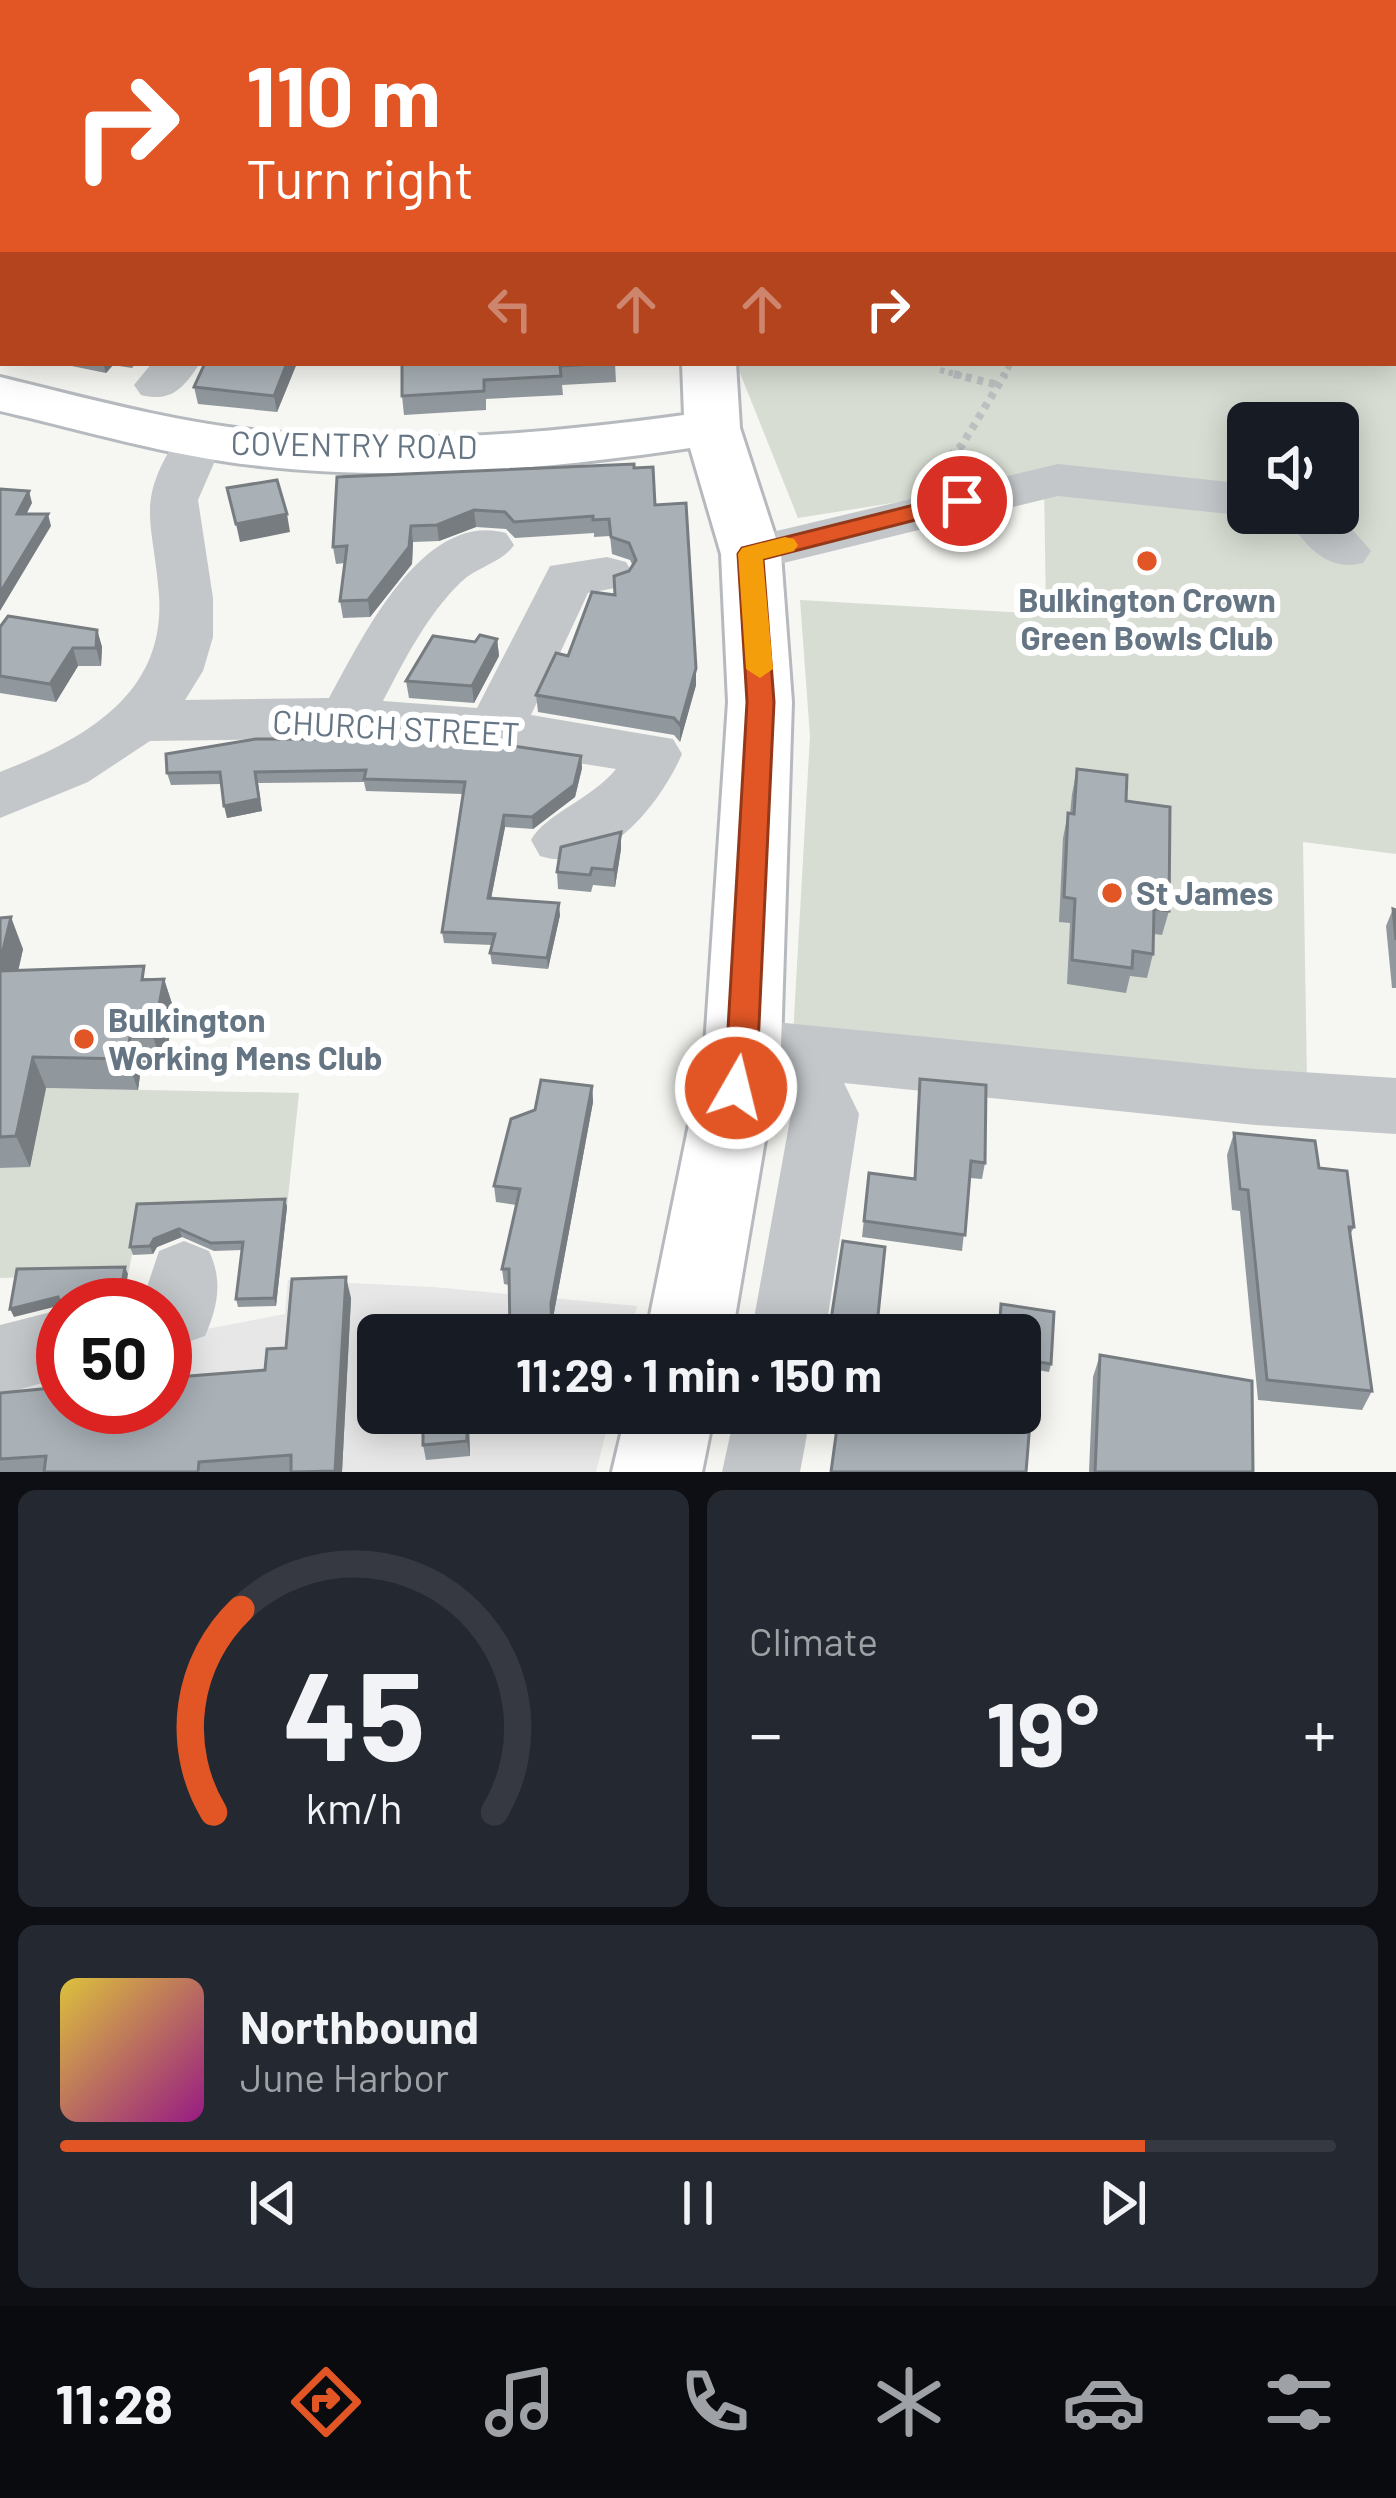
<!DOCTYPE html>
<html lang="en">
<head>
<meta charset="utf-8">
<style>
	body { margin:0; font-family:Barlow,sans-serif; background:#242831; color:#f1f3f6; height:100vh; display:flex; flex-direction:column; font-size:45px; white-space:nowrap }
	* { box-sizing:border-box; margin:0 }
	p { font-size:39px; color:#9ea1a6 }
	.icon { flex:none; width:66px; height:66px; fill:none; stroke:currentColor; stroke-width:2; stroke-linecap:round; stroke-linejoin:round }
	.map { position:relative; height:1472px; overflow:hidden }
	.sheet { display:flex; flex-direction:column; gap:18px; padding:18px; background:#0d0f14; flex:1 }
	.sheet>* { flex:none }
	.banner { position:absolute; left:0px; top:0px; width:1398px; height:366px; box-shadow:0 6px 30px #0003; background:#e25626; color:#fff; overflow:hidden }
	.fabs { position:absolute; left:1227px; top:402px; display:grid; gap:24px }
	.fabs a { display:grid; place-items:center; width:132px; height:132px; border-radius:18px; background:#171b24; box-shadow:0 6px 30px #0003; font-size:60px }
	.speed { position:absolute; left:36px; top:1278px; display:flex; gap:24px; font-size:60px; font-weight:700; text-align:center }
	.speed>* { display:grid; place-content:center; width:156px; height:156px; border-radius:50%; background:#171b24; box-shadow:0 6px 30px #0003; line-height:1 }
	.speed .limit { border:18px solid #d22; background:#fff; color:#111 }
	.pin { position:absolute; display:grid; place-items:center; width:102px; height:102px; color:#fff; margin:-51px; border:6px solid #fff; border-radius:50%; box-shadow:0 3px 12px #0007 }
	.me { position:absolute; width:132px; margin:-66px; rotate:8deg; stroke-linejoin:round; filter:drop-shadow(0 0 9px #0008) }
	.turn { display:flex; align-items:center; gap:42px; height:252px; padding:0 48px; font-size:54px }
	.turn .icon { width:156px; height:156px; stroke-width:2.5 }
	.turn b { display:block; font-size:84px; line-height:102px }
	.lanes { display:flex; align-items:center; height:114px; padding:0 48px; background:#0003; justify-content:center; gap:60px; direction:ltr }
	.lanes .off { opacity:.35 }
	.big { font-size:90px; font-weight:700; line-height:1.1 }
	.sheet .card { flex:1; display:flex; flex-direction:column; justify-content:center; gap:18px; min-width:0; padding:0 42px; border-radius:18px; background:#242831 }
	.sheet .dial { align-items:center; gap:0 }
	.dial svg { height:312px; overflow:visible; fill:none; stroke:#363941; stroke-width:7; stroke-linecap:round; text-anchor:middle }
	.dial text { fill:#f1f3f6; stroke:none }
	.song { display:flex; align-items:center; gap:36px }
	.cover { width:144px; height:144px; border-radius:18px; background:linear-gradient(135deg,hsl(50 70% 55%),hsl(310 70% 35%)) }
	.played { height:12px; border-radius:6px; background:linear-gradient(90deg,#e25626 85%,#363941 85%) }
	.keys { display:flex; justify-content:space-around; direction:ltr }
	.heat { display:flex; justify-content:space-between; align-items:center; font-size:66px; direction:ltr }
	.sheet .tiles { flex:1; display:grid; gap:18px; grid-template-columns:1fr 1fr }
	.card:last-child { grid-column:span 2 }
	.trip { position:absolute; left:357px; top:1314px; width:684px; height:120px; border-radius:18px; background:#171b24; box-shadow:0 6px 30px #0003; font-weight:700; line-height:120px; text-align:center }
	.tabs { display:flex; height:192px; justify-content:space-around; align-items:center; background:#090b0e; color:#9ea1a6 }
	.tabs .icon { width:84px; height:84px }
	.tabs .on { color:#e25626 }
	.tabs b { font-size:54px; color:#f1f3f6 }
	.map>svg:first-child { display:block }
	.built { fill:#e6e7e6 }
	.green { fill:#d7ddd3; fill-rule:evenodd }
	.lines { fill:none; stroke-linecap:round; stroke-linejoin:round }
	.major-casing { stroke:#b6babe; stroke-width:6 }
	.path-far1 { stroke:#bdbfc1; stroke-width:6; stroke-dasharray:4.5 4.5; stroke-linecap:butt }
	.path { stroke:#bdbfc1; stroke-width:8; stroke-dasharray:6 6; stroke-linecap:butt }
	.minor { fill:#c3c7ca; fill-rule:evenodd }
	.major { fill:#fff; fill-rule:evenodd }
	.wall { fill:#91989d }
	.shaded-wall { fill:#767c80 }
	.building { fill:#a9b1b7; stroke:#767c80; stroke-width:3 }
	.route { fill:#e25626; stroke:#933819; stroke-width:3 }
	.slow { fill:#f59e0b }
	.poi-dot { fill:#e25626; stroke:#fff; stroke-width:4.5 }
	.labels { text-anchor:middle; stroke-width:12; stroke-linejoin:round; paint-order:stroke }
	.street-label { font-size:33px; fill:#657583; stroke:#fff }
	.poi-label { font-size:33px; font-weight:bold; fill:#657583; stroke:#fff; text-anchor:start }
</style>
</head>
<body>
<div class="map">
<svg width="1396" height="1472" viewBox="0 0 1396 1472">
	<rect width="100%" height="100%" fill="#f6f6f2"/>
	<path class="built" d="M288,1280L433,1287L637,1306L630,1335H378V1413H611L596,1472H0V1381L63,1357V1407H165V1337L285,1314Z"/>
	<g class="green">
		<path d="M1396,78V854L1303,842L1307,1080L793,1036L810,736L800,600L1046,614L1044,479L798,518L736,363H1395ZM1248,423H1338V513H1248Z"/>
		<path d="M46,1088L299,1093L287,1207L141,1213L128,1274L0,1278V1168L30,1166Z"/>
	</g>
	<g class="lines">
		<defs>
			<g id="major">
				<path d="M682,363H736L740,428L781,554L792,702L781,1046L732,1335H646L705,1046L728,702L721,554L690,448C549,469 402,482 260,466C172,457 86,431 0,411V377C86,398 173,422 261,431C401,446 545,434 684,415Z"/>
				<path d="M626,1413H714L702,1472H612Z"/>
			</g>
		</defs>
		<use href="#major" class="major-casing"/>
		<g class="path-far1">
			<path d="M940,370L966,377"/>
			<path d="M1003,377L1011,363"/>
		</g>
		<g class="path">
			<path d="M954,374L998,385"/>
			<path d="M932,473L962,445L1005,374"/>
		</g>
		<g class="minor">
			<path d="M152,363H200C184,387 172,403 141,395L134,385Z"/>
			<path d="M200,425L217,429L224,440L198,500L213,598V637L203,671L185,700L329,698C362,639 422,510 506,533L514,545C502,563 478,566 461,582C427,615 405,659 383,701L477,708L550,566L607,557L626,562L633,574L626,586L588,593L531,715L673,739L682,754C659,806 604,876 540,856L531,840C545,814 592,799 616,769L495,750L346,738L150,741L88,782L0,818V772C82,740 166,696 159,595C153,516 133,503 183,429Z"/>
			<path d="M1058,464L1248,484V513H1260L1248,516L1058,496L751,571L733,566L725,554L733,542L751,537Z"/>
			<path d="M1284,513H1338L1371,551L1363,563C1326,573 1303,543 1284,513Z"/>
			<path d="M743,1019L1255,1069L1396,1078V1134L1255,1125L844,1083L859,1114L825,1335H751L791,1114C773,1075 730,1085 710,1046L720,1027Z"/>
			<path d="M184,1241L209,1251C223,1281 218,1306 205,1336L165,1350V1305H133L146,1290L159,1251Z"/>
			<path d="M63,1309V1377L0,1395V1325Z"/>
			<path d="M735,1413H811L800,1472H722Z"/>
		</g>
		<use href="#major" class="major"/>
	</g>
	<g class="wall">
		<path d="M57,363H136L132,368L113,365L106,373Z"/>
		<path d="M205,363H297L277,412L198,404L194,387Z"/>
		<path d="M402,363H615L616,382L562,385L563,395L486,399V410L404,415L402,396Z"/>
		<path d="M634,468L655,505L696,685L680,742L674,735L538,712L536,695L615,595L633,566L630,560L612,554L610,536L594,537V533L515,538L506,529L476,527L439,541L413,542L412,564L370,617L343,618L340,601L345,563L336,564L333,547Z"/>
		<path d="M0,627L97,630L102,647L101,666H78L56,702L0,693Z"/>
		<path d="M497,639L499,656L474,703L409,698L406,681L475,642Z"/>
		<path d="M581,756L582,768L575,797L533,829L505,827L491,898L560,915L548,969L492,964L490,953L492,945L444,943L442,932L463,794L366,791L364,782L258,783L262,811L227,818L221,784L171,785L167,773Z"/>
		<path d="M1077,769L1126,801L1169,911L1162,935L1154,934L1153,954L1147,978L1130,976L1126,993L1067,984L1070,923L1059,922L1063,838L1068,813L1070,814L1072,794Z"/>
		<path d="M621,832V849L615,887L593,885L591,892L558,889L557,872Z"/>
		<path d="M1393,909L1396,910V988H1392L1386,926Z"/>
		<path d="M0,918L23,949L18,971L164,979L174,1010L164,1068H141L138,1090L46,1088L30,1167L0,1168Z"/>
		<path d="M920,1079L985,1163L982,1179L970,1178L962,1251L862,1237L869,1173L914,1179Z"/>
		<path d="M592,1086L593,1102L553,1318V1335H510L509,1285L504,1284L502,1269L516,1205L496,1202L494,1186Z"/>
		<path d="M1234,1133L1319,1168L1354,1227L1350,1235L1372,1391L1362,1410L1258,1400L1240,1211L1232,1210L1227,1155Z"/>
		<path d="M285,1199L287,1207L276,1306L238,1307L236,1299L242,1250L214,1251L182,1237L157,1247L153,1254L133,1255L130,1247L137,1204Z"/>
		<path d="M351,1298L342,1472H0V1393L265,1370L286,1348Z"/>
		<path d="M1001,1304L1051,1364L1049,1372L1020,1367V1335H998Z"/>
		<path d="M1100,1355L1253,1472H1089L1093,1377Z"/>
		<path d="M423,1413H513V1424L469,1428L470,1456L426,1460L423,1445Z"/>
	</g>
	<g class="shaded-wall">
		<path d="M103,363H112L113,365L106,373Z"/>
		<path d="M287,363H297L277,412L274,396Z"/>
		<path d="M29,491L32,503L21,525L17,514Z"/>
		<path d="M474,510L476,527L439,541L437,525Z"/>
		<path d="M48,514L51,526L0,611V593Z"/>
		<path d="M287,514L290,532L240,542L236,524Z"/>
		<path d="M411,526L413,542L412,564L370,617L368,600Z"/>
		<path d="M97,630L102,647L101,666L96,648Z"/>
		<path d="M497,639L499,656L474,703L472,686Z"/>
		<path d="M73,648L78,666L56,702L50,684Z"/>
		<path d="M696,668V685L680,742V725Z"/>
		<path d="M581,756L582,768L575,797L533,829L532,817Z"/>
		<path d="M255,772L262,811L227,818L224,806Z"/>
		<path d="M504,815L505,827L489,909L488,898Z"/>
		<path d="M621,832V849L615,887L614,870Z"/>
		<path d="M559,903L560,915L548,969L547,958Z"/>
		<path d="M11,917L23,949L11,1003L0,977V962Z"/>
		<path d="M164,979L174,1010L164,1068L153,1037Z"/>
		<path d="M130,1037L141,1068L138,1090L127,1059Z"/>
		<path d="M33,1057L46,1088L30,1167L16,1136Z"/>
		<path d="M592,1086L593,1102L553,1318L552,1335L551,1303Z"/>
		<path d="M285,1199L287,1207L276,1306L274,1298Z"/>
		<path d="M179,1229L182,1237L157,1247L153,1254L150,1246L154,1239Z"/>
		<path d="M125,1267L128,1274L123,1305H118Z"/>
		<path d="M346,1277L351,1298L342,1472H335Z"/>
		<path d="M58,1297L62,1305L14,1317L10,1309Z"/>
		<path d="M467,1413L469,1428L470,1456L467,1441Z"/>
	</g>
	<g class="building">
		<path d="M0,0H138L151,3H3V79L0,78Z"/>
		<path d="M214,0H526L524,3H210Z"/>
		<path d="M672,0H878L892,3H670Z"/>
		<path d="M1010,0H1046L1045,3H1009Z"/>
		<path d="M1155,0H1396V26L1395,3H1155Z"/>
		<rect x="0" y="270" width="3" height="67"/>
		<path d="M205,363H287L274,396L194,387Z"/>
		<path d="M402,363H613L560,366L561,376L484,380V391L402,396Z"/>
		<path d="M634,464V468L653,467L655,505L686,503L696,668L680,725L674,718L536,695L556,653L568,656L592,592L615,595L614,576L629,571L636,560L629,543L611,537L609,519L593,520V516L514,522L505,512L474,510L437,525L411,526L409,547L368,600L340,601L347,546L333,547L337,477Z"/>
		<path d="M277,480L287,514L236,524L227,488Z"/>
		<path d="M0,489L29,491L17,514H48L0,593Z"/>
		<path d="M8,616L97,630L96,648H73L50,684L0,676V627Z"/>
		<path d="M480,635L497,639L472,686L406,681L433,636L475,642Z"/>
		<path d="M379,733L493,743L581,756L574,785L532,817L504,815L488,898L559,903L547,958L490,953L495,934L442,932L465,782L364,779L366,770L255,772L259,799L224,806L220,772L167,773L166,754L256,739H375Z"/>
		<path d="M1077,769L1127,775L1126,801L1170,807L1169,911L1154,909L1153,954L1133,951L1132,968L1072,960L1075,899L1064,897L1068,813L1074,814Z"/>
		<path d="M621,832L614,870L592,868L590,875L557,872L561,847Z"/>
		<path d="M1393,909L1396,910V940Z"/>
		<path d="M11,917L0,962V918Z"/>
		<path d="M144,966L142,980L164,979L153,1037H130L127,1059L33,1057L16,1136L0,1137V971Z"/>
		<path d="M920,1079L986,1085L985,1163L971,1161L965,1235L864,1221L869,1173L915,1179Z"/>
		<path d="M541,1080L592,1086L551,1303L552,1335H510L509,1269H502L520,1189L494,1186L511,1119L535,1110Z"/>
		<path d="M1234,1133L1315,1141L1319,1168L1347,1171L1354,1227H1349L1372,1391L1267,1380L1248,1190L1240,1189Z"/>
		<path d="M285,1199L274,1298L236,1299L243,1242L211,1243L179,1229L154,1239L150,1246L130,1247L137,1204Z"/>
		<path d="M843,1241L885,1247L876,1335H811L812,1324L831,1320Z"/>
		<path d="M125,1267L118,1305H63V1309L58,1297L10,1309L17,1269Z"/>
		<path d="M346,1277L335,1471L291,1472V1455L199,1462L198,1472H44L46,1456L0,1459V1393L63,1387V1407H165V1378L265,1370L267,1349L286,1348L292,1279Z"/>
		<path d="M1001,1304L1054,1312L1051,1364L1020,1359V1335H999Z"/>
		<path d="M1100,1355L1252,1381L1253,1472H1095Z"/>
		<path d="M1020,1408L1031,1410L1026,1472H831L839,1413H1020Z"/>
		<path d="M423,1413H467V1441L423,1445Z"/>
	</g>
	<path class="route" d="M962,493L970,495V506L763,559L774,702L758,1046L747,1098L736,1102L724,1098L720,1088L727,1046L747,702L738,554L742,548Z"/>
	<path class="slow" d="M785,537L794,539L798,545L794,551L763,559L773,669L760,678L746,669L738,554L742,548Z"/>
	<g class="poi-dot">
		<circle cx="1147" cy="561" r="12"/>
		<circle cx="1112" cy="893" r="12"/>
		<circle cx="84" cy="1039" r="12"/>
	</g>
	<g class="labels">
		<g class="street-label">
			<text transform="translate(354 445) rotate(1)" y="12">COVENTRY ROAD</text>
			<text transform="translate(396 728) rotate(3)" y="12">CHURCH STREET</text>
		</g>
		<g class="poi-label">
			<text x="1147" y="612" text-anchor="middle">Bulkington Crown<tspan x="1147" dy="38">Green Bowls Club</tspan></text>
			<text x="1136" y="905">St James</text>
			<text x="108" y="1032">Bulkington<tspan x="108" dy="38">Working Mens Club</tspan></text>
		</g>
	</g>
</svg>
<div class="fabs">
<a><svg class="icon" aria-label="sound" viewBox="0 0 24 24"><path d="M4 9h4l5-4v14l-5-4H4zM17 9q2 3 0 6"/></svg></a>
</div>
<div class="speed"><div class="limit">50</div></div>
<div class="pin" style="left:962px;top:501px;background:#d93025"><svg class="icon" aria-label="arrive" viewBox="0 0 24 24"><path d="M6 21V4h12l-3 4 3 4H6"/></svg></div>
<svg class="me" style="left:736px;top:1088px" viewBox="-20 -20 40 40"><circle r="17" fill="#e25626" stroke="#fff" stroke-width="3"/><path d="M0-11L8 9 0 5-8 9z" fill="#fff"/></svg>
<div class="trip">11:29 · 1 min · 150 m</div>
<div class="banner">
<div class="turn"><svg class="icon" aria-label="right" viewBox="0 0 24 24"><path d="M7 20v-9h11M14 6l5 5-5 5"/></svg><div><b>110 m</b>Turn right</div></div>
<div class="lanes"><svg class="icon off" aria-label="left" viewBox="0 0 24 24"><path d="M17 20v-9H6M10 6l-5 5 5 5"/></svg><svg class="icon off" aria-label="ahead" viewBox="0 0 24 24"><path d="M12 20V5M6 11l6-6 6 6"/></svg><svg class="icon off" aria-label="ahead" viewBox="0 0 24 24"><path d="M12 20V5M6 11l6-6 6 6"/></svg><svg class="icon" aria-label="right" viewBox="0 0 24 24"><path d="M7 20v-9h11M14 6l5 5-5 5"/></svg></div>
</div>
</div>
<section class="sheet">
<div class="tiles">
<div class="card dial"><svg viewBox="0 0 100 80">
<path d="M14 69A42 42 0 1 1 86 69"/>
<path d="M14 69A42 42 0 0 1 21 17" stroke="#e25626"/>
<text x="50" y="56" font-size="32" font-weight="700">45</text>
<text x="50" y="72" font-size="11">km/h</text>
</svg></div>
<div class="card"><p>Climate</p>
<div class="heat"><a>−</a><b class="big">19°</b><a>+</a></div>
</div>
<div class="card">
<div class="song"><i class="cover"></i><div><b>Northbound</b><p>June Harbor</p></div></div>
<div class="played"></div>
<div class="keys"><svg class="icon" aria-label="previous" viewBox="0 0 24 24"><path d="M18 5L8 12l10 7zM5 5v14"/></svg><svg class="icon" aria-label="pause" viewBox="0 0 24 24"><path d="M8 5v14M16 5v14"/></svg><svg class="icon" aria-label="next" viewBox="0 0 24 24"><path d="M6 5l10 7-10 7zM19 5v14"/></svg></div>
</div>
</div>
</section>
<nav class="tabs">
<b>11:28</b>
<svg class="icon on" aria-label="directions" viewBox="0 0 24 24"><path d="M12 3l9 9-9 9-9-9zM9 14v-3h6M13 9l2 2-2 2"/></svg>
<svg class="icon" aria-label="music" viewBox="0 0 24 24"><path d="M9 18V5l10-2v13"/><circle cx="6" cy="18" r="3"/><circle cx="16" cy="16" r="3"/></svg>
<svg class="icon" aria-label="phone" viewBox="0 0 24 24"><path d="M5 4h4l2 5-3 2q2 4 5 5l2-3 5 2v4C11 20 4 13 5 4z"/></svg>
<svg class="icon" aria-label="climate" viewBox="0 0 24 24"><path d="M12 3v18M4 7l16 10M4 17L20 7"/></svg>
<svg class="icon" aria-label="car" viewBox="0 0 24 24"><path d="M5 17H2v-5l4-1 3-4h7l3 4 3 1v5h-3M9 17h6M6 11h13"/><circle cx="7" cy="17" r="2"/><circle cx="17" cy="17" r="2"/></svg>
<svg class="icon" aria-label="filters" viewBox="0 0 24 24"><path d="M4 7h16M4 17h16"/><circle cx="9" cy="7" r="2"/><circle cx="15" cy="17" r="2"/></svg>
</nav>
</body>
</html>
